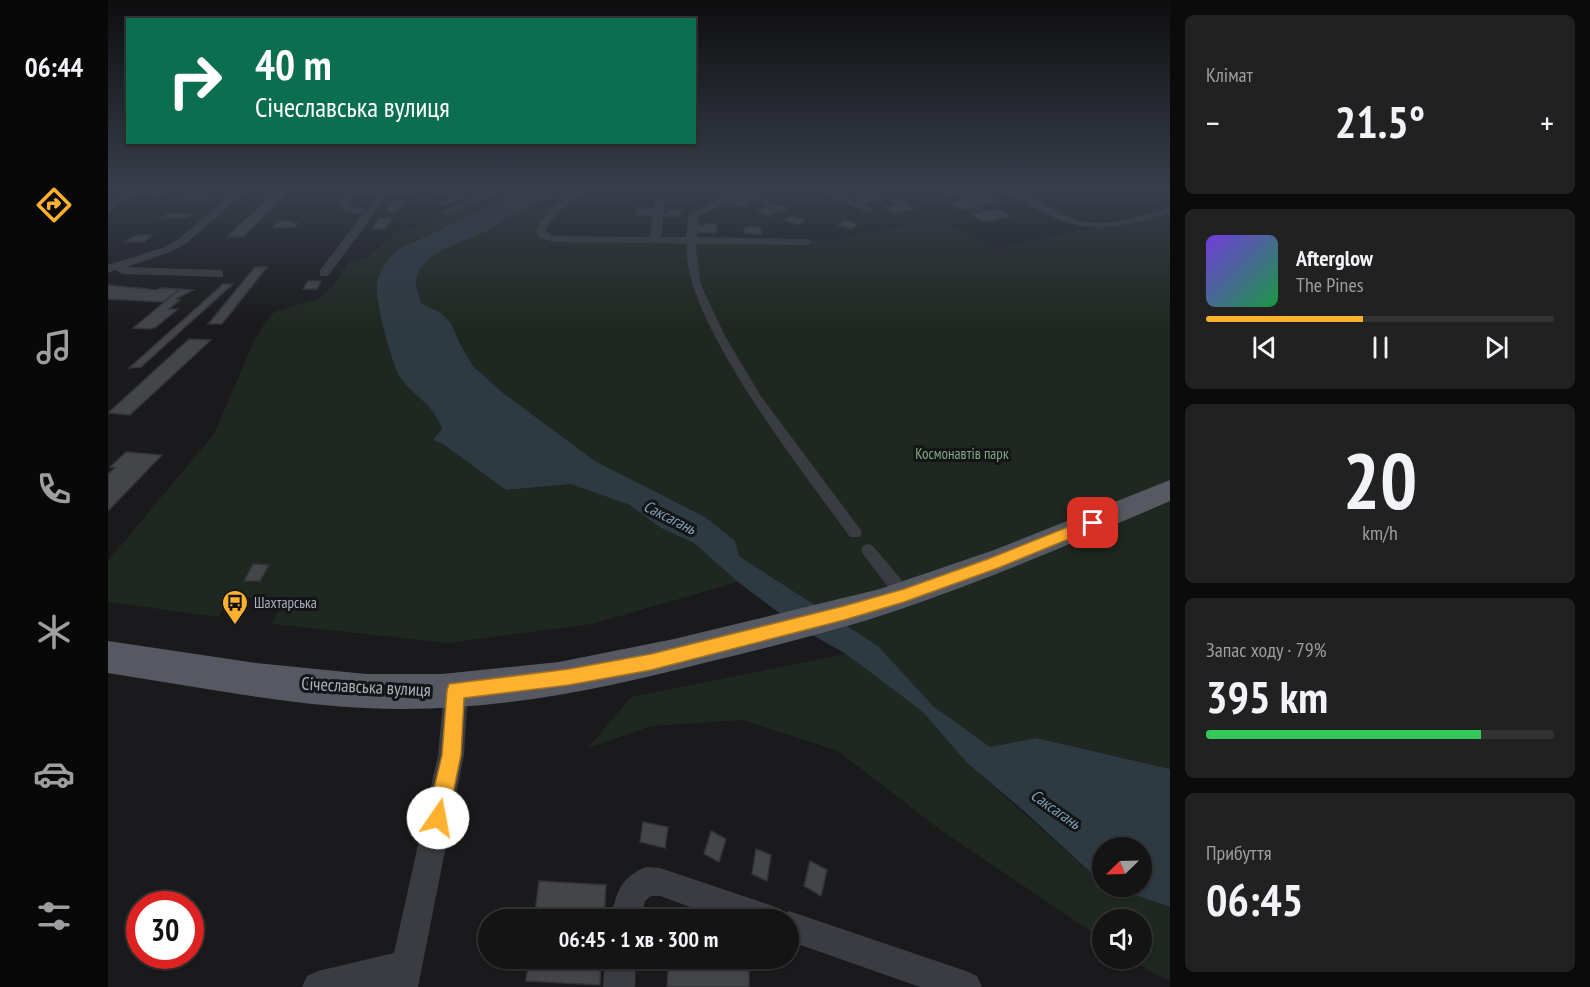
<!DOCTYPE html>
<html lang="uk">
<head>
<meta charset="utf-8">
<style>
	body { margin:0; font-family:"PT Sans Narrow",sans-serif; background:#212122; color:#f1f3f6; height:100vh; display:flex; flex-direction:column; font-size:22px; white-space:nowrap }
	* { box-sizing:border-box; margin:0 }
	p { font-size:20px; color:#9d9ea0 }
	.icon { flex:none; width:33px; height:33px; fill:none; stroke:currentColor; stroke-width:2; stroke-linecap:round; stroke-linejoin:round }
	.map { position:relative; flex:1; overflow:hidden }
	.drawer { display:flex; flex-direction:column; gap:15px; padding:15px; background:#0b0b0c; width:420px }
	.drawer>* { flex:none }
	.guide { position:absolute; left:18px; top:18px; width:570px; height:126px; border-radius:0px; box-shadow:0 2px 4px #0004,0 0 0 2px #333334; background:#0b6e4f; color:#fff; overflow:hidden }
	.needle { width:39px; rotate:247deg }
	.tools { position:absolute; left:984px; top:837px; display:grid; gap:12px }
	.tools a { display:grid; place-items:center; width:60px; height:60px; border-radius:50%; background:#141415; box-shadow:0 2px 4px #0004,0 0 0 2px #333334; font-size:30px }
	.speed { position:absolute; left:18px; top:891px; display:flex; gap:12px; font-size:30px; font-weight:700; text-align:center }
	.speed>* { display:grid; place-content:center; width:78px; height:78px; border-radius:50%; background:#141415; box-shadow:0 2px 4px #0004,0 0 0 2px #333334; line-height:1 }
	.speed .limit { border:9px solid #d22; background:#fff; color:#111 }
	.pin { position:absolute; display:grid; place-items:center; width:51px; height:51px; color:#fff; margin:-26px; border-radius:12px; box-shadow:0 3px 9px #0006 }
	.me { position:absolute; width:66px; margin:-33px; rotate:12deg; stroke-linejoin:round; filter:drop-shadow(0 0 4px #0008) }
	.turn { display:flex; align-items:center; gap:21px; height:126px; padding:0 30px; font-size:27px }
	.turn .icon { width:78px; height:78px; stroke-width:2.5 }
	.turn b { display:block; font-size:42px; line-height:51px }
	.big { font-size:45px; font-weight:600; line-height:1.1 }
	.drawer .widget { flex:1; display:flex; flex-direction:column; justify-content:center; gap:9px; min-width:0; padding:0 21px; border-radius:9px; background:#212122 }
	.drawer .dial { align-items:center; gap:0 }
	.dial b { font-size:78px; line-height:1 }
	.song { display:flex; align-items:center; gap:18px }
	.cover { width:72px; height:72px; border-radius:9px; background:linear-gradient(135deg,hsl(260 70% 55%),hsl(140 70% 35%)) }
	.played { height:6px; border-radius:3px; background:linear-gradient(90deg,#feb12f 45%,#333334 45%) }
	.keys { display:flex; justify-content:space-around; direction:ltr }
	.heat { display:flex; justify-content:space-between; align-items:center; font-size:33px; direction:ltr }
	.charge { height:9px; border-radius:4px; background:linear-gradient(90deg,#34c759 79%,#333334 0) }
	.trip { position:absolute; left:370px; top:909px; width:321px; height:60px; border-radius:30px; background:#141415; box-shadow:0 2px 4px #0004,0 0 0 2px #333334; font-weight:600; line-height:60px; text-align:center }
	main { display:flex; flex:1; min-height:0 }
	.tabs { display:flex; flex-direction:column; width:108px; justify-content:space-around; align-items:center; background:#080808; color:#9d9ea0 }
	.tabs .icon { width:42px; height:42px }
	.tabs .current { color:#feb12f }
	.tabs b { font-size:27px; color:#f1f3f6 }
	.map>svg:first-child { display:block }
	.green { fill:#1f2820 }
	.water { fill:#2e3a42 }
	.building { fill:#434549; stroke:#333438; stroke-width:1.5 }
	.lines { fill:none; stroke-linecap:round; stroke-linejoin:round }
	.pedestrian { fill:#3a3c41; fill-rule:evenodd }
	.minor { fill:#3a3c41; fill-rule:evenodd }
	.primary { fill:#565961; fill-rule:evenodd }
	.route { fill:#feb12f; stroke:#a5731f; stroke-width:1.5 }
	.labels { text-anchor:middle; stroke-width:6; stroke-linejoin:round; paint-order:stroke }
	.park-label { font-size:15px; fill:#81a882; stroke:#141517 }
	.poi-label { font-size:15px; fill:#abb1bc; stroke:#141517; text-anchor:start }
	.water-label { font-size:16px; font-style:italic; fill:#81a1b9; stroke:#141517 }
	.near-street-label { font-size:18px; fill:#abb1bc; stroke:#141517 }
</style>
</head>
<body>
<main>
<nav class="tabs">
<b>06:44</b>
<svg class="icon current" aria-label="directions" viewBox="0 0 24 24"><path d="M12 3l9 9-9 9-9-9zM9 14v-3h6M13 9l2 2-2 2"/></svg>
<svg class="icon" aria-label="music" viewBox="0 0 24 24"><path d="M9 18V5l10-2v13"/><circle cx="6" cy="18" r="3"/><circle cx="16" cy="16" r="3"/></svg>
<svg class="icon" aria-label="phone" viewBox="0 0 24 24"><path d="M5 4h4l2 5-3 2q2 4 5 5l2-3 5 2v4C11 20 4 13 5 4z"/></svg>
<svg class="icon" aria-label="climate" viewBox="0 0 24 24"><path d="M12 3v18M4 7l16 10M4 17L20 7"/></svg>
<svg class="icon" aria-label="car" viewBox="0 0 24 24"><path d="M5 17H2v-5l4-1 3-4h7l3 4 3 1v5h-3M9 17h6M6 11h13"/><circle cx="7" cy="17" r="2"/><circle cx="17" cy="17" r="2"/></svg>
<svg class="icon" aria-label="filters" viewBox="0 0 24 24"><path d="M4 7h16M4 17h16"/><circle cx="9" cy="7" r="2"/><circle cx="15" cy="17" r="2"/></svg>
</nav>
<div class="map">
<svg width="1062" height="987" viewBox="0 0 1062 987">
	<rect width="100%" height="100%" fill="#1a1a1c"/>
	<g class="green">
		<path d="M392,188H420L291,249L273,270L292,378L330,417L334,429L325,440L335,444L398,490L463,484L522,505L553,528L586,543L630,582L484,624L340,643L164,624L175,603L126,595L110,617L0,602V561L106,434L147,339L157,323L166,312L209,299L225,286L241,261L260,257L286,235Z"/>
		<path d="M456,188H477L462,197L432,230L438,237L718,241L831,219L886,249L1062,210V769L928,738L882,747L825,706L770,646L631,556L597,517L487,461L395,393L365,366L351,342L343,323L332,312L314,304C309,292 305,281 312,269C323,249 356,243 375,233C402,217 429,202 456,188Z"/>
		<path d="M738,654L815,712L859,763L994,883V886L1005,887L1062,907V980L1045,973L1024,959L1034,958V920H994V939L830,828L730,751L635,720L543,726L480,748L523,697Z"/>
	</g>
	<path class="water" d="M420,188H456C429,202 402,217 375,233C356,243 323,249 312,269C305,281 309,292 314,304L332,312L343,323L351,342L365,366L395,393L487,461L597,517L627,541L631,556L770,646L825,706L882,747L928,738L1062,769V907L1005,887L1034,886V848H994V883L993,882L917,812L859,763L815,712L738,654L687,625L630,582L586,543L553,528L522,505L463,484L398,490L335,444L325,440L334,429C328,408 308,397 294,380C284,367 266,298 269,283C272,268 280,259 291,249Z"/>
	<g class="building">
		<path d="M40,188H61L51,196L32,194Z"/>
		<path d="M171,188H185L135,237H119Z"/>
		<path d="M256,188H269L264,195H251Z"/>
		<path d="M294,188H306L302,195H289Z"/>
		<path d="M328,188H347L345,192L337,194L325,192Z"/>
		<path d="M841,188H860L867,191L856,193L866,198L877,195L891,202L870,207L879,211L890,209L903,216L877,222L863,214L874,212L865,207L854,210L841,203L861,199L851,194L841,196L829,190Z"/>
		<path d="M78,195H99L96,196H98L92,201L69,202Z"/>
		<path d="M348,195L355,197L337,206L330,204Z"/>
		<path d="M766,195L775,200L754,204L745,199Z"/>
		<path d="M629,198L642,202L634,206L621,202Z"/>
		<path d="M790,199L807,209L785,213L776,207L791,205L783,200Z"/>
		<path d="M284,201H296L289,212H277Z"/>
		<path d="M657,207L669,211L661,216L648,211Z"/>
		<path d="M529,208L545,209V215H529Z"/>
		<path d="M560,210H575V212H571V217L555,216V214H560Z"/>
		<path d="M60,213L84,214L79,217L51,219Z"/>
		<path d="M683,216L697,220L690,225L676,220Z"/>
		<path d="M271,218H285L277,229H264Z"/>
		<path d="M737,220L750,224L743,229L730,225Z"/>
		<path d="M170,221H184L182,223H190L187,227L165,228Z"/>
		<path d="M596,224H609L608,233L590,232L589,226H596Z"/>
		<path d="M636,227H652L654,235L637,233Z"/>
		<path d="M32,235H44L36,242H17L24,237Z"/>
		<path d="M147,267H159L114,324H100Z"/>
		<path d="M200,281H213L209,289H195Z"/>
		<path d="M115,284H125L33,367L21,368Z"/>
		<path d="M0,285L49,290L52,288L72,289L55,302L0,299Z"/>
		<path d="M72,289L85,290L68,299L72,300L61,309H70L48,327L42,329L25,328Z"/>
		<path d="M81,339L103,340L22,415L0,413Z"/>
		<path d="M18,452L54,455L0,511V474L7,468L2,467Z"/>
		<path d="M145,564L161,565L152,581H136Z"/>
		<path d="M535,822L560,827L557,848L532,842Z"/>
		<path d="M603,831L618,839L611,862L596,854Z"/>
		<path d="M648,849L663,855L659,881L644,874Z"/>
		<path d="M702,861L719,870L713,896L696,886Z"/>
		<path d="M431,881L498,885L496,920H426Z"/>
		<path d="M421,958H493L492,985L418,981Z"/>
		<path d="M561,958H590L641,966V987H559Z"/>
	</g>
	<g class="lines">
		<g class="pedestrian">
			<path d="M580,238L587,240L593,285L617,336L652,395L752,529L754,533L752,537H742C700,478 564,308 580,238Z"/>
			<path d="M760,544L765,546L802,590L804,595L802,600L796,602L790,600L755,554L753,550L755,546Z"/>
		</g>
		<g class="minor">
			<path d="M25,188H36L0,211V204Z"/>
			<path d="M132,188H142L77,244L62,252L19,267L111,270L115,271V277L14,274L8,270L0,273V265L54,248L69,240Z"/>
			<path d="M238,188H247L241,203L244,207L259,209L275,188H285L220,276H212V270L255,214L237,212L231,203Z"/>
			<path d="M385,188H397L340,215L331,213Z"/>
			<path d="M472,188H482L449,213L437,230L446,236L542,237L547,201L552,198L557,201L553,237H578L581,214L623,192L619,188H642L638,192L682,210L673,212L631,195L590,217L589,237L699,239L704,242L699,245L445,242L431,237L427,230L441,209Z"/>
			<path d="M707,188H719L767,211L758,213Z"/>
			<path d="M888,188C914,185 950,218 979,222C1007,226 1035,214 1062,207V213C1002,229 983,237 925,208C913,202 898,196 888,188Z"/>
			<path d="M1051,188H1062V193Z"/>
			<path d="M348,679L356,682L360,690L356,755L310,987H194L199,976L210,971L286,953L330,755L336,690L340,682Z"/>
			<path d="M538,867L552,868L662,905L673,909L674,914L681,911L858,971L869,976L874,987H812L681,941V920H618L552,896H543L537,901L532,920H502C509,893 511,878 538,867Z"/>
			<path d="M497,958H528L527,987H495Z"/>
		</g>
		<path class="primary" d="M1062,480V501C974,539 887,577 796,608C732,630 665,646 600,662C500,688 398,709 295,709C196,709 98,688 0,673V641L148,663L258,674H334L451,662L566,639L772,589L886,550Z"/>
	</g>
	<linearGradient id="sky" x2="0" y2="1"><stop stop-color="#0e0e0f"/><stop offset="0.58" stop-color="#383e4b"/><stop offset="1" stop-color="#383e4b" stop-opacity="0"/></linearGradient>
	<rect width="1062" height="326" fill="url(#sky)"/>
	<path class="route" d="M985,517L990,519L992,523L990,527L890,568L796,602L736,620L543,670L461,685L356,698L353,755L340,818L337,826L330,829L322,826L319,818L334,755L339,690L341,684L461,669L543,654L736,606L796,589L880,559Z"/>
	<defs>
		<symbol id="bus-pin" viewBox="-11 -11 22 30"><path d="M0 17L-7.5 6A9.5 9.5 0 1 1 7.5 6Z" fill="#feb12f" stroke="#141517"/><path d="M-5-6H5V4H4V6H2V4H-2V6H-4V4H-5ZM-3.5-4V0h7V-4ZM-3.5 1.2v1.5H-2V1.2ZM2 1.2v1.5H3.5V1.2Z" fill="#111"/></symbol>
	</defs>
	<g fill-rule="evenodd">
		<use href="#bus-pin" x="112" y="588" width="30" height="40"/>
	</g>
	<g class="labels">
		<g class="park-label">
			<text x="854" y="459">Космонавтів парк</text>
		</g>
		<g class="poi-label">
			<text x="146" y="608">Шахтарська</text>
		</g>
		<g class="water-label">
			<text transform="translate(562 517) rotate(27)" y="6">Саксагань</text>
			<text transform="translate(948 809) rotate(35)" y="6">Саксагань</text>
		</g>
		<g class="near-street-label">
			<text transform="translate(258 687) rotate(3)" y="6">Січеславська вулиця</text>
		</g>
	</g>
</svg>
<div class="tools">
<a><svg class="needle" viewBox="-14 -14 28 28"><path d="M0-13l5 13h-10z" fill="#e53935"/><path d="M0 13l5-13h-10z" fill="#9d9ea0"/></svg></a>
<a><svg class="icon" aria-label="sound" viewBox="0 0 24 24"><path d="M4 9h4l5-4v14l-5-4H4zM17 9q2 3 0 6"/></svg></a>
</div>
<div class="speed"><div class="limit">30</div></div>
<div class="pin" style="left:985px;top:523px;background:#d93025"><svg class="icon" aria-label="arrive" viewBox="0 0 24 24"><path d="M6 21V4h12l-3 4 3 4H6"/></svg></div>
<svg class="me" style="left:330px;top:818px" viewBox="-20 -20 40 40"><circle r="19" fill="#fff"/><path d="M0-13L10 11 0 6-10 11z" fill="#feb12f"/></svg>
<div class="trip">06:45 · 1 хв · 300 m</div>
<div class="guide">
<div class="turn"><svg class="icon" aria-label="right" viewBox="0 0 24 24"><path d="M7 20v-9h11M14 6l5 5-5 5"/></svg><div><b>40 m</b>Січеславська вулиця</div></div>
</div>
</div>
<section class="drawer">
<div class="widget"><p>Клімат</p>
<div class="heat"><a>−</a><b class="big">21.5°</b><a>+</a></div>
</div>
<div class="widget">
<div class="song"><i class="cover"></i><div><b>Afterglow</b><p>The Pines</p></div></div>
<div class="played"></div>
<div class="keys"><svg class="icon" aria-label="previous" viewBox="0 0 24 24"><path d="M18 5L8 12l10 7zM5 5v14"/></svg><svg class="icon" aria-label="pause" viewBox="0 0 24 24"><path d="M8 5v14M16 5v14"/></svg><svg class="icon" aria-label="next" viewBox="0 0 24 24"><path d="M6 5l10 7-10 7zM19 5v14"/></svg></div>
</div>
<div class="widget dial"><b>20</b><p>km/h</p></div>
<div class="widget"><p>Запас ходу · 79%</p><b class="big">395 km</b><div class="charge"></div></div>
<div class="widget"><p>Прибуття</p><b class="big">06:45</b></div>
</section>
</main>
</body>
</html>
